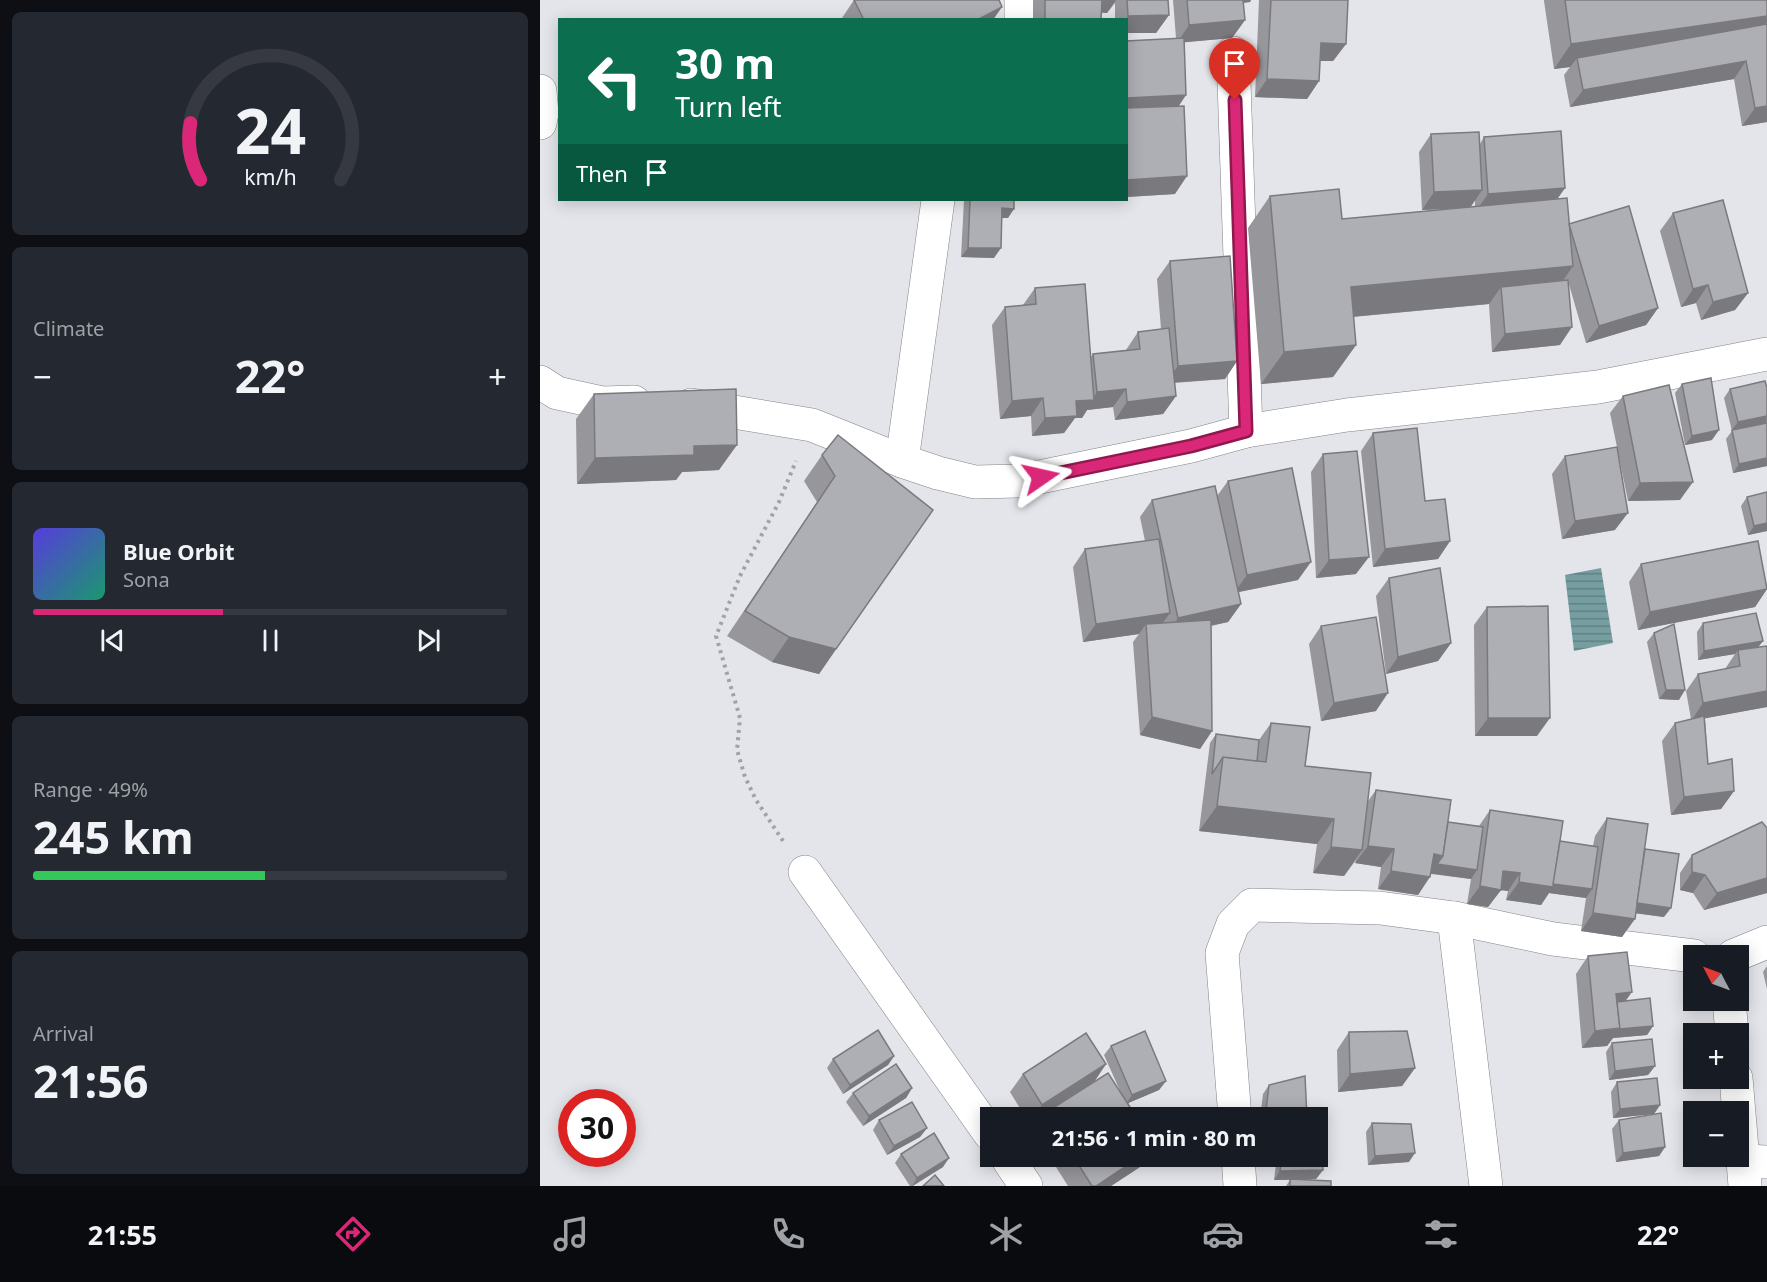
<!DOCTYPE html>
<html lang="en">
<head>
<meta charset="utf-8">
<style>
	body { margin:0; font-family:"Noto Sans",sans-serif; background:#242831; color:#f1f3f6; height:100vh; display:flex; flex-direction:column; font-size:22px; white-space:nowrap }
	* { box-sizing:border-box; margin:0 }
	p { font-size:20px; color:#9ea1a6 }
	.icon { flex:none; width:33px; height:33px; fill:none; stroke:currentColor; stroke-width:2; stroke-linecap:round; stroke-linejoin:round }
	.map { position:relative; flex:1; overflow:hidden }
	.sheet { display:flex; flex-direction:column; gap:12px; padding:12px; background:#0d0f14; width:540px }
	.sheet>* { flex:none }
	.top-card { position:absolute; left:18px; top:18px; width:570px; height:183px; border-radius:0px; box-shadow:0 3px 15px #0003; background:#0b6e4f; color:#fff; overflow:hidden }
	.needle { width:39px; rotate:311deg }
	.controls { position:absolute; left:1143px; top:945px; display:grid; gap:12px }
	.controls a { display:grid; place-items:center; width:66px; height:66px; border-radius:0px; background:#171b24; box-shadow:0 3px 15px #0003; font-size:30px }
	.speed { position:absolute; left:18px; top:1089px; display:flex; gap:12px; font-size:30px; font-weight:700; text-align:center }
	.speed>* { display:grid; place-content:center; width:78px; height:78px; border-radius:50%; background:#171b24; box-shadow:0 3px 15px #0003; line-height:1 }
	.speed .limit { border:9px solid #d22; background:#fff; color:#111 }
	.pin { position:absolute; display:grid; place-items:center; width:51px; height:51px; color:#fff; margin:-62px -26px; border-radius:50% 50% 50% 0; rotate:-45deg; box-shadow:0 0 6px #0007 }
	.pin .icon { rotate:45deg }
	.me { position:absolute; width:66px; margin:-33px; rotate:79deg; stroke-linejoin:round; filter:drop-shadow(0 0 4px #0008) }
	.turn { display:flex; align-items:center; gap:21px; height:126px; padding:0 18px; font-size:27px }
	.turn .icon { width:78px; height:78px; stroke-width:2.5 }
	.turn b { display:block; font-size:42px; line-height:51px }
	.then { display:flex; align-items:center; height:57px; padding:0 18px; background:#0003; gap:12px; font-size:22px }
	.big { font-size:45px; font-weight:700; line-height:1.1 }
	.sheet .widget { flex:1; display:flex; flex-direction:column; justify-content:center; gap:9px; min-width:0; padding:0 21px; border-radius:9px; background:#242831 }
	.sheet .dial { align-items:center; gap:0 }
	.dial svg { height:156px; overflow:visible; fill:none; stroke:#363941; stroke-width:7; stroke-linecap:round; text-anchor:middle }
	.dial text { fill:#f1f3f6; stroke:none }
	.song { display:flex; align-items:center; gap:18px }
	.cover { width:72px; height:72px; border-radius:9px; background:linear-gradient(135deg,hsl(250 70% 55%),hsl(160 70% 35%)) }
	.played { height:6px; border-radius:3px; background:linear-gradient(90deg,#db2777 40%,#363941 40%) }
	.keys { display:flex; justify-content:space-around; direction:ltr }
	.heat { display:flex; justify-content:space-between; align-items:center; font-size:33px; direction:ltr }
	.charge { height:9px; border-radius:4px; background:linear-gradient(90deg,#34c759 49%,#363941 0) }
	.trip { position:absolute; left:440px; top:1107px; width:348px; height:60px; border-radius:0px; background:#171b24; box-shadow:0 3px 15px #0003; font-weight:700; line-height:60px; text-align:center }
	.dock { display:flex; height:96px; justify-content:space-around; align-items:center; background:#090b0e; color:#9ea1a6 }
	.dock .icon { width:42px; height:42px }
	.dock .selected { color:#db2777 }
	.dock b { font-size:27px; color:#f1f3f6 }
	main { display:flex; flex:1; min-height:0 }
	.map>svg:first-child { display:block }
	.water { fill:url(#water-rules) }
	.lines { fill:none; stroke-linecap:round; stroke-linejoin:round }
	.street-casing { stroke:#828388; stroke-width:34 }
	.path { stroke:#a1a2a6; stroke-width:4; stroke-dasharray:3 4.5; stroke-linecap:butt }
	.street { stroke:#fff; stroke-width:33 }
	.wall { fill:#96969b; fill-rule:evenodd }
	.shaded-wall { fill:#7a7a7e }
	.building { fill:#aeafb4; stroke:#7a7a7e; stroke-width:1.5 }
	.route-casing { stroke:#8e194d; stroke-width:15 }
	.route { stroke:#db2777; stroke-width:10 }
</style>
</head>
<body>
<main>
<section class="sheet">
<div class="widget dial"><svg viewBox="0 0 100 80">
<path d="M14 69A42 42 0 1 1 86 69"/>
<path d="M14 69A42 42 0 0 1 9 40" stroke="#db2777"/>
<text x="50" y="56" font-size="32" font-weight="700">24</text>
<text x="50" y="72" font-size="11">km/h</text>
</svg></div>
<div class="widget"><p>Climate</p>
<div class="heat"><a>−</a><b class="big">22°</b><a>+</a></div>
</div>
<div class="widget">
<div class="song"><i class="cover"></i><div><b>Blue Orbit</b><p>Sona</p></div></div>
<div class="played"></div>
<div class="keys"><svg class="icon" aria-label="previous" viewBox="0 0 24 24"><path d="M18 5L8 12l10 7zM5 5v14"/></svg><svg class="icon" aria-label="pause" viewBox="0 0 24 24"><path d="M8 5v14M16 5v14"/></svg><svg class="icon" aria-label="next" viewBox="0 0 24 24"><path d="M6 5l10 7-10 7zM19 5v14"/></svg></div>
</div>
<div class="widget"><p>Range · 49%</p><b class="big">245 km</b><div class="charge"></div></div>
<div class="widget"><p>Arrival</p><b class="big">21:56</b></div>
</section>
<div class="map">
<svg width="1227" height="1186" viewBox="0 0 1227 1186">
	<defs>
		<pattern id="water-rules" width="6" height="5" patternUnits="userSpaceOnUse" patternTransform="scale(1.5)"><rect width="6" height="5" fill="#769ea1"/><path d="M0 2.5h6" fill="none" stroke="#608083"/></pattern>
	</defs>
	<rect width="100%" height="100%" fill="#e4e5ea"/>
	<path class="water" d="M1061,568L1073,643L1034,651L1025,575Z"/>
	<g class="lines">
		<defs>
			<g id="street">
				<path d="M481,0V20"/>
				<path d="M693,53L706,431"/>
				<path d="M0,91L2,113L0,123"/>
				<path d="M0,382L17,393L63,403L94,402"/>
				<path d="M151,405L272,425L362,461L398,473L435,482L480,481L651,446L706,431L807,415L1058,387L1227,354"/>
				<path d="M362,461L398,200"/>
				<path d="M265,872L450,1134"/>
				<path d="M914,918L946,1186"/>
				<path d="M1193,956L1227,942"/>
				<path d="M1189,1000L1192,1034"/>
				<path d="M1196,1078L1203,1161"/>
				<path d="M695,1118L682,953L693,924L712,905L840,908L914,918L1013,939L1154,956"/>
				<path d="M466,1156L486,1186"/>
				<path d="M698,1156L700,1186"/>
				<path d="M1205,1186L1203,1161L1227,1162"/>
			</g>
		</defs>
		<use href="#street" class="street-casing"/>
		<path class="path" d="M243,841L216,800L205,777L197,750L200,718L176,636L200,576L239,502L256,461"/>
		<use href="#street" class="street"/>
	</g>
	<g class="wall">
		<path d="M314,0L453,20H302V18Z"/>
		<path d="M493,0H628L629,15L616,33L586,20H575V3L567,13L561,12V20H493Z"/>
		<path d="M633,0H711L710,2L703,3L705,20L692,38L644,42L646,95L639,106L635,194L586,197V41L636,38Z"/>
		<path d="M719,0H808L806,44L793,61H780L779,81L767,99L715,97Z"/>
		<path d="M1004,0H1227L1226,24L1227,122L1202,126L1194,79L1030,107L1024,75L1030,67L1014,69L1004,1Z"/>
		<path d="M891,134L940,144L944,137L1025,188L1018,198L1029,224L1118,308L1106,325L1046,343L1028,281L1020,345L952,352L949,304L813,317L816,345L793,377L721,384L708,228L730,196L802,219L917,208L882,210L879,152ZM935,200V206L930,207Z"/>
		<path d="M424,200H474L468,218H462L454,258L421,257Z"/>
		<path d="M1133,213L1208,293L1195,310L1161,320L1156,303L1141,307L1120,231Z"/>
		<path d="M630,261L697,361L685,379L634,383L636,396L623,414L575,420L573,407L547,410L542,418H535L524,433L492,436L491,416L460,419L452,325L465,307L483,305L495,288L551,357L553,354L586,350L598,332L621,329L617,279Z"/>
		<path d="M1142,384L1172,440L1145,445L1135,393Z"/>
		<path d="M1227,388V466L1193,473L1186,439L1192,431L1184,398L1190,389Z"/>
		<path d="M54,394L179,470L142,472L136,480L37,484L36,419Z"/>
		<path d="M1083,396L1140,500L1088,501L1078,452L1075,530L1022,539L1012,474L1025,456L1077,447L1070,413Z"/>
		<path d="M833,433L885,501L910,541L898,559L833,567L821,451Z"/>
		<path d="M783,454L816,574L776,578L771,472Z"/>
		<path d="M282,455L393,510L279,674L232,662L187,636L277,502L264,481Z"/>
		<path d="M688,481L758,580L698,592L701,604L688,622L671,626L672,731L660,749L600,735L593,642L599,634L543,642L533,567L545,549L605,541L600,517L612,500L677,496Z"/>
		<path d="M1207,497L1227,531L1208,535L1201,506Z"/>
		<path d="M1101,564L1227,589L1215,607L1098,630L1089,582Z"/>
		<path d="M849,578L911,643L898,661L846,674L836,596Z"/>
		<path d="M947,607L997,736H935L934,625Z"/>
		<path d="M1163,623L1223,641L1218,647L1227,646V707L1165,718L1168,764L1194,791L1181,809L1131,815L1122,741L1135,723L1151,719L1146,691L1158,674L1185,669L1195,654L1158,660L1157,632Z"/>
		<path d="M781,626L836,711L781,721L769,644Z"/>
		<path d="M1114,633L1139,700L1119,699L1107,642Z"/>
		<path d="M731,723L765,766L828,801L836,790L908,822L939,826L950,810L1020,841L1053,846L1055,836L1067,818L1105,849L1124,917L1095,913L1082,937L1041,931L1046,898L1009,893L1001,905L966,900L968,891L961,890L948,907L927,904L931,879L891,874L878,895L838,889L841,867L815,863L816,860L804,876L773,873L777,844L659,831L670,743L676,734L719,740Z"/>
		<path d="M1227,828V893L1164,910L1153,893L1140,890V873L1152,855Z"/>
		<path d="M1048,956L1085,1001L1113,1026L1107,1035L1073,1038L1067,1046L1042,1048L1036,974Z"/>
		<path d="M1227,966V989L1223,972Z"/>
		<path d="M809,1032L875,1068L862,1086L798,1092L797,1050Z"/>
		<path d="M1072,1043L1115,1066L1108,1075L1069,1080L1066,1052Z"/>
		<path d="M571,1046L626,1081L619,1090L588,1103L597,1118H502L505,1113L499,1118H486L470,1092L483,1074L566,1064L554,1082L581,1093L564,1055Z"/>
		<path d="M354,1056L348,1065L303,1094L287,1068L293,1059Z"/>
		<path d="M1077,1082L1120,1105L1114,1114L1073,1118L1071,1092Z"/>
		<path d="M729,1085L767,1118H720L723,1094Z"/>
		<path d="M372,1088L366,1098L323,1126L306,1102L313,1093Z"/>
		<path d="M339,1120L387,1128L380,1137L347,1155L333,1130Z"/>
		<path d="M1079,1120L1125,1147L1119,1156L1076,1162L1072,1129Z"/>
		<path d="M832,1123L869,1162L828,1165L826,1132Z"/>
		<path d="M361,1154L403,1167L373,1186H370L355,1163Z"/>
		<path d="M509,1156H609L603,1165L571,1186H528Z"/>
		<path d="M737,1156H777L783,1170L776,1179L757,1180L791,1186H746L750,1180H734Z"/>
	</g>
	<g class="shaded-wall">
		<path d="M558,0H576L567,13L550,12Z"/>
		<path d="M692,0H711L710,2L689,4Z"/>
		<path d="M462,7L453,20H437Z"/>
		<path d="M629,15L616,33H586V20H585L588,16Z"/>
		<path d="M1227,16V23L1215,40L1037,58L1030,67L1014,69L1031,44Z"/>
		<path d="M705,20L692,38L637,43L649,25Z"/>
		<path d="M781,43L806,44L793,61H768Z"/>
		<path d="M1206,61L1194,79L1030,107L1043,90Z"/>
		<path d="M727,79L779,81L767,99L715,97Z"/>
		<path d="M646,95L634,112L586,115V98Z"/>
		<path d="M1227,106V122L1202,126L1215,108Z"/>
		<path d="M647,176L635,194L586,197V180Z"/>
		<path d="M1025,188L1012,206L935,212L948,194Z"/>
		<path d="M942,190L930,208L882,210L894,192Z"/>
		<path d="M462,208L474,209L468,218H455Z"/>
		<path d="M428,248H461L454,258L421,257Z"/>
		<path d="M1033,266L1011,298L961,287L949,304L788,319L811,287Z"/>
		<path d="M1168,285L1156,303L1141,307L1153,289Z"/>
		<path d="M1208,293L1195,310L1161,320L1173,302Z"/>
		<path d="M1118,308L1106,325L1046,343L1059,326Z"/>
		<path d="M1032,327L1020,345L952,352L965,334Z"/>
		<path d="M816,345L793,377L721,384L744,352Z"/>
		<path d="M697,361L685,379L625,383L638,366Z"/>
		<path d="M586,389L573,407L547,410L542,418H535L524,433L492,436L505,418L536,401L552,400L557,392Z"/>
		<path d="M636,396L623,414L575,420L587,402Z"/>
		<path d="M503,398L491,416L460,419L472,401Z"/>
		<path d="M1227,416L1226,424L1191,431L1198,422Z"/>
		<path d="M1179,430L1172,440L1145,445L1152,436Z"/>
		<path d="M197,445L179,470L142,472L136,480L37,484L55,458L154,446Z"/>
		<path d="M1227,458V466L1193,473L1199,464Z"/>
		<path d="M1153,482L1140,500L1088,501L1100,483Z"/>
		<path d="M1088,513L1075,530L1022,539L1035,521Z"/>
		<path d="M1227,523V531L1208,535L1214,526Z"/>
		<path d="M910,541L898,559L833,567L845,549Z"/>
		<path d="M829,557L816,574L776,578L789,560Z"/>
		<path d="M771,562L758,580L694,593L707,575Z"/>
		<path d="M1227,589L1215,607L1098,630L1110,612Z"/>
		<path d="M701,604L688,622L626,635L638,618Z"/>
		<path d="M630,613L617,631L606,624L599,634L543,642L556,624Z"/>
		<path d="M249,637L296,649L279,674L232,662Z"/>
		<path d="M1223,641L1216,650H1198L1195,654L1158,660L1164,651Z"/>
		<path d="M911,643L898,661L846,674L858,657Z"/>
		<path d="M1126,690H1145L1139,700L1119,699Z"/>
		<path d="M1227,691V707L1151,721L1163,703Z"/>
		<path d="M848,693L836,711L781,721L794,703Z"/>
		<path d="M612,717L672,731L660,749L600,735Z"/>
		<path d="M948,718H1010L997,736H935Z"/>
		<path d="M1194,791L1181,809L1131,815L1144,797Z"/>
		<path d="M677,806L794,819L777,844L659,831Z"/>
		<path d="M828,846L854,849L841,867L815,863Z"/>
		<path d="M791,847L822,850L804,876L773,873Z"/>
		<path d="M894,854L903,856L937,870L931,879L881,872Z"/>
		<path d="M851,871L890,877L878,895L838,889Z"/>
		<path d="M963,871L980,873L968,891L961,890L948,907L927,904L940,886Z"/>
		<path d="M1152,872L1165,875L1153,893L1140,890Z"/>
		<path d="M1227,878V893L1164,910L1177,893Z"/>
		<path d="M979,882L1009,883L1052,889L1046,898L1009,893L1001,905L966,900Z"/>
		<path d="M1092,903L1131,908L1124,917L1086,912Z"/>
		<path d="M1053,913L1095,919L1082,937L1041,931Z"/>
		<path d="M1092,992L1079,1010L1071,1011L1076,994Z"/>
		<path d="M1113,1026L1107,1035L1073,1038L1067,1046L1042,1048L1055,1031Z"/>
		<path d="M354,1056L348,1065L303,1094L310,1085Z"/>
		<path d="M566,1064L554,1082L499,1118H494L502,1105Z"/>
		<path d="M1115,1066L1108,1075L1069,1080L1075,1071Z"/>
		<path d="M875,1068L862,1086L798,1092L810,1074Z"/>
		<path d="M626,1081L619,1090L586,1104L592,1095Z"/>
		<path d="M372,1088L366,1098L323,1126L329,1116Z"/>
		<path d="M1120,1105L1114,1114L1073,1118L1080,1109Z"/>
		<path d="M387,1128L380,1137L347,1155L354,1146Z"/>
		<path d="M1125,1147L1119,1156L1076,1162L1083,1153Z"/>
		<path d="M875,1153L869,1162L828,1165L835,1156Z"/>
		<path d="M601,1156H609L603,1165L571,1186H556Z"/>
		<path d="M409,1158L403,1167L372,1186L377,1178Z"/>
		<path d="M783,1170L776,1179L734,1180L740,1171Z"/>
	</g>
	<g class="building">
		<path d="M314,0H459L462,7L437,20H324Z"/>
		<path d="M505,0H562L561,20H505Z"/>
		<path d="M587,0H628L629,15L588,16Z"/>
		<path d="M647,0H703L705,20L649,25Z"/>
		<path d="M731,0H808L806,44L781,43L779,81L727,79Z"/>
		<path d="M1025,0H1227V16L1031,44Z"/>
		<path d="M1227,24V106L1215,108L1206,61L1043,90L1037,58Z"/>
		<path d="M644,38L646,95L586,98V41Z"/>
		<path d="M644,106L647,176L586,180V108Z"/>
		<path d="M1021,131L1025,188L948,194L944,137Z"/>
		<path d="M939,132L942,190L894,192L891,134Z"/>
		<path d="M799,189L802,219L1027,198L1033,266L811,287L816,345L744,352L730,196Z"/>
		<path d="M430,200H474V209L462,208L461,248H428Z"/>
		<path d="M1183,200L1208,293L1173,302L1168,285L1153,289L1133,213Z"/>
		<path d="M1089,206L1118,308L1059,326L1029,224Z"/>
		<path d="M690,256L697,361L638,366L630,261Z"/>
		<path d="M1028,280L1032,327L965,334L961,287Z"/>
		<path d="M545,284L554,400L536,401L537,416L505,418L503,398L472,401L465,307L496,304L495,288Z"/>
		<path d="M629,328L636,396L587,402L586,389L557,392L553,354L600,349L598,332Z"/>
		<path d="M1171,378L1179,430L1152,436L1142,384Z"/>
		<path d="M1225,381L1227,388V416L1198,422L1190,389Z"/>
		<path d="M1129,385L1153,482L1100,483L1083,396Z"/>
		<path d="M196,389L197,445L154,446V455L55,458L54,394Z"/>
		<path d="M1227,423V458L1199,464L1192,430Z"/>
		<path d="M877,428L885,501L905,499L910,541L845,549L833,433Z"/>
		<path d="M298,435L393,510L296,649L249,637L205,611L295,476L282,455Z"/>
		<path d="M1077,447L1088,513L1035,521L1025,456Z"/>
		<path d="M817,451L829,557L789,560L783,454Z"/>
		<path d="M752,468L771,562L707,575L688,481Z"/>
		<path d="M675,486L701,604L638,618L612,500Z"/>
		<path d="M1227,492V523L1214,526L1207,497Z"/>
		<path d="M619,539L630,613L556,624L545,549Z"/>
		<path d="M1218,541L1227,589L1110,612L1101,564Z"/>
		<path d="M900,568L911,643L858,657L849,578Z"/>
		<path d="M1008,606L1010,718H948L947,607Z"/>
		<path d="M1216,613L1223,641L1164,651L1163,623Z"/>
		<path d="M836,617L848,693L794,703L781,626Z"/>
		<path d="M671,620L672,731L612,717L606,624Z"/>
		<path d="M1134,624L1145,690H1126L1114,633Z"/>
		<path d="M1227,646V691L1163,703L1158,674L1200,666L1198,650Z"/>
		<path d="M1164,716L1168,764L1192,759L1194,791L1144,797L1135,723Z"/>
		<path d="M731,723L770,727L765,766L831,773L822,850L791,847L794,819L677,806L683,757L726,762Z"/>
		<path d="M676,734L719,740L717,761L683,757L672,774Z"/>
		<path d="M836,790L911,800L903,856L894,854L890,877L851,871L854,849L828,846Z"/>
		<path d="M950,810L1023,821L1013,887L979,882L980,873L963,871L961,890L940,886Z"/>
		<path d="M1067,818L1108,824L1095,919L1053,913Z"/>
		<path d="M908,822L943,827L937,870L897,864L903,856Z"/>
		<path d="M1222,822L1227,828V878L1177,893L1165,875L1152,872V855Z"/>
		<path d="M1020,841L1058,847L1052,889L1013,884Z"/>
		<path d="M1105,849L1139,854L1131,908L1097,903Z"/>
		<path d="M1087,952L1092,992L1076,994L1080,1028L1055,1031L1048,956Z"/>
		<path d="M1110,998L1113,1026L1080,1029L1077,1002Z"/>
		<path d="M338,1030L354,1056L310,1085L293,1059Z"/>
		<path d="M605,1031L626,1081L592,1095L571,1046Z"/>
		<path d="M867,1031L875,1068L810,1074L809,1032Z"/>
		<path d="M546,1033L566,1064L502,1105L483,1074Z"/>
		<path d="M1112,1039L1115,1066L1075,1071L1072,1043Z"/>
		<path d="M356,1064L372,1088L329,1116L313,1093Z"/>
		<path d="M568,1073L597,1118H508L505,1113Z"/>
		<path d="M765,1076L767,1118H725L729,1085Z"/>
		<path d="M1117,1078L1120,1105L1080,1109L1077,1082Z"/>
		<path d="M372,1102L387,1128L354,1146L339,1120Z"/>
		<path d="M1121,1113L1125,1147L1083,1153L1079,1120Z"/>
		<path d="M832,1123L871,1124L875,1153L835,1156Z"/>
		<path d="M394,1133L409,1158L377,1178L361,1154Z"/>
		<path d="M777,1139H781L783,1170L740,1171L742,1156H777Z"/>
		<path d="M533,1156H601L556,1186H552Z"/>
		<path d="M395,1175L404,1186H383Z"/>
		<path d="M750,1179L791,1181V1186H750Z"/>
	</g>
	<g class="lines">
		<defs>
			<path id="route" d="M501,477L651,446L706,431L695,100"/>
		</defs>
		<use href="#route" class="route-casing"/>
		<use href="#route" class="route"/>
	</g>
</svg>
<div class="controls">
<a><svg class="needle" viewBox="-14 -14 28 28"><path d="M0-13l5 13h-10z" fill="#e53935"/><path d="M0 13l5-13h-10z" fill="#9ea1a6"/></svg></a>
<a>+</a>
<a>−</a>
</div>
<div class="speed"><div class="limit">30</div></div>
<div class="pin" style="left:695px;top:100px;background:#d93025"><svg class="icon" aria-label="arrive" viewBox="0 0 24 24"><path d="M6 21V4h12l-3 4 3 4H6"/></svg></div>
<svg class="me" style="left:501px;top:477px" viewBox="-20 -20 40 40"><path d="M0-17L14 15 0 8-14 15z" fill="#db2777" stroke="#fff" stroke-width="4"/></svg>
<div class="trip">21:56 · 1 min · 80 m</div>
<div class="top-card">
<div class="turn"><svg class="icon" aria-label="left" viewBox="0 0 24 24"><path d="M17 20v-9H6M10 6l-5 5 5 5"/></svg><div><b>30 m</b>Turn left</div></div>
<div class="then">Then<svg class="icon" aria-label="arrive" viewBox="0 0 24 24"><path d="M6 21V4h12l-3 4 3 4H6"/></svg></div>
</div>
</div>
</main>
<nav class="dock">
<b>21:55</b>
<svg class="icon selected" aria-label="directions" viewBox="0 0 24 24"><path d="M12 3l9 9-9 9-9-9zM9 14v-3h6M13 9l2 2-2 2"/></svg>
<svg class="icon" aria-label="music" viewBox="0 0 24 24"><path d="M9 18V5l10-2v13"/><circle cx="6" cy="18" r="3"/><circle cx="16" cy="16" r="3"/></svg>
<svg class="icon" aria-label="phone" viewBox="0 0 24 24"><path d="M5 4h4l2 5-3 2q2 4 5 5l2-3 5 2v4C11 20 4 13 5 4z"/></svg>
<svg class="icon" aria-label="climate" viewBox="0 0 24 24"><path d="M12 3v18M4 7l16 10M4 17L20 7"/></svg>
<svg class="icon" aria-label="car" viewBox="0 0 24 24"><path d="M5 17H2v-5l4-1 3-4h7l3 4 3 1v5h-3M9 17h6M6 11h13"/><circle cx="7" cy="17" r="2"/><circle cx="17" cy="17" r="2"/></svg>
<svg class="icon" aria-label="filters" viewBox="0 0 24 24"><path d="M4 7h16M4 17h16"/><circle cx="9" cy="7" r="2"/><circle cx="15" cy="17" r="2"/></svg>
<b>22°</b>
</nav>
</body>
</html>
